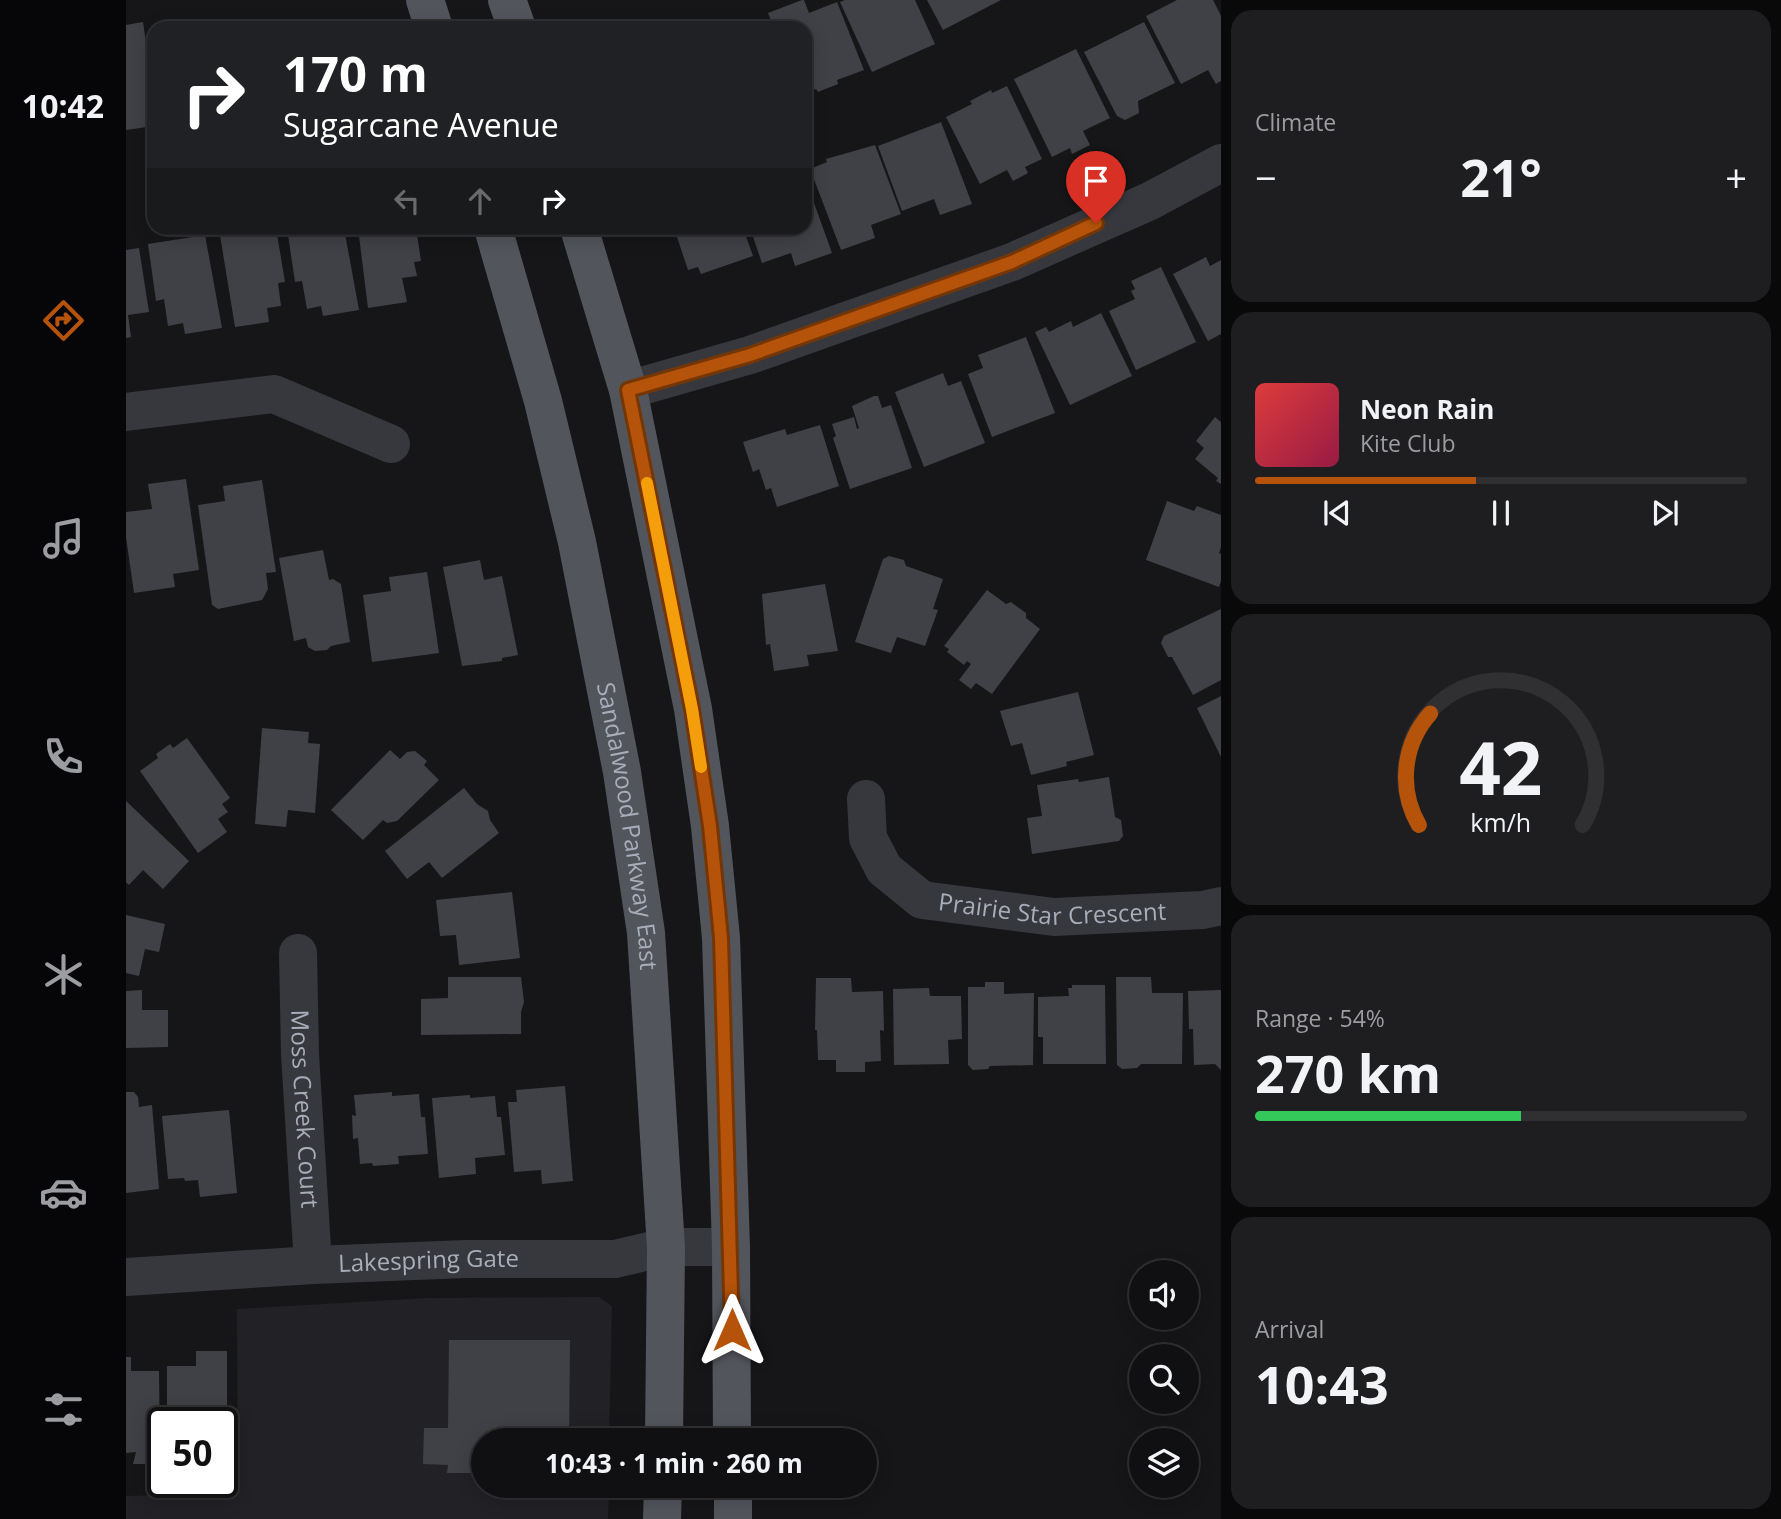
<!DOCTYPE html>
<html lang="en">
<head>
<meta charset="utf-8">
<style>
	body { margin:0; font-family:"Open Sans",sans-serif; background:#1e1e21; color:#f1f3f6; height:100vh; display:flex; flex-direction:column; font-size:26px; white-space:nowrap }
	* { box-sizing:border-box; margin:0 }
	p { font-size:23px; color:#9c9da0 }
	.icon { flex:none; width:38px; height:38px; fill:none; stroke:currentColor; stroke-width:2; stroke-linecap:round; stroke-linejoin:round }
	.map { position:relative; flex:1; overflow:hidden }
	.drawer { display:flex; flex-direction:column; gap:10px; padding:10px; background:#09090a; width:560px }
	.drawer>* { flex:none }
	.top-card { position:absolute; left:21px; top:21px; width:665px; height:214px; border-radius:21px; box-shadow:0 4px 18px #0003,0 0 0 2px #303033; background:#202124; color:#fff; overflow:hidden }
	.buttons { position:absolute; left:1003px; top:1260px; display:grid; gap:14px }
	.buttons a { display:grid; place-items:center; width:70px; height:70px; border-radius:50%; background:#101013; box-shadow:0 4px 18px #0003,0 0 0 2px #303033; font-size:35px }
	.speed { position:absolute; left:21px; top:1407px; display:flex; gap:14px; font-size:35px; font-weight:700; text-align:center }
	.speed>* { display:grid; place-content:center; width:91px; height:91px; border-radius:50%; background:#101013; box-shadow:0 4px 18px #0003,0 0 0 2px #303033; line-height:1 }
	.speed .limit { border:4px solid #111; border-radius:10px; background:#fff; color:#111 }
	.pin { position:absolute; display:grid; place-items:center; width:60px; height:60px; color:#fff; margin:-72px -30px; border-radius:50% 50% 50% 0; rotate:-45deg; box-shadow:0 0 7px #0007 }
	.pin .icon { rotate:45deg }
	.me { position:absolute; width:77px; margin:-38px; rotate:0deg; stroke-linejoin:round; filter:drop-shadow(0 0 5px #0008) }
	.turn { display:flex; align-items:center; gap:24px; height:147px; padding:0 21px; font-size:32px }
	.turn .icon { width:91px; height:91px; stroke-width:2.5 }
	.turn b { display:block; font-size:49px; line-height:60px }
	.lanes { display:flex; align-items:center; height:66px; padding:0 21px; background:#0003; justify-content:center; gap:35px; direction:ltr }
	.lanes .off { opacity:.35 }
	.big { font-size:52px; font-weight:700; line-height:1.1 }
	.drawer .card { flex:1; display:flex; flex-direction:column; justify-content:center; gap:10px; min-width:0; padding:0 24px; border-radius:21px; background:#1e1e21 }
	.drawer .dial { align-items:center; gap:0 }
	.dial svg { height:182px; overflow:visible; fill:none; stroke:#303033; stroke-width:7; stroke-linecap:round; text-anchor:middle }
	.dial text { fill:#f1f3f6; stroke:none }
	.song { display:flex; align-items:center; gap:21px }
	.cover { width:84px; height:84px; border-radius:10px; background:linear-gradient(135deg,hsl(0 70% 55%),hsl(340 70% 35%)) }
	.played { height:7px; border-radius:4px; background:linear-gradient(90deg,#b45309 45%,#303033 45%) }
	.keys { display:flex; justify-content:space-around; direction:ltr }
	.heat { display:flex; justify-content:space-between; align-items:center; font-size:38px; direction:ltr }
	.charge { height:10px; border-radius:5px; background:linear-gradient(90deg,#34c759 54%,#303033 0) }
	.trip { position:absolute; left:345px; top:1428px; width:406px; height:70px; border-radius:35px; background:#101013; box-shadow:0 4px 18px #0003,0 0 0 2px #303033; font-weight:700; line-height:70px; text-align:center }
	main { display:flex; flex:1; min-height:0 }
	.tab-bar { display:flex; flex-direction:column; width:126px; justify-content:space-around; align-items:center; background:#060608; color:#9c9da0 }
	.tab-bar .icon { width:49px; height:49px }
	.tab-bar .selected { color:#b45309 }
	.tab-bar b { font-size:32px; color:#f1f3f6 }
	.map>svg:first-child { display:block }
	.built { fill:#222226 }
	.building { fill:#404146 }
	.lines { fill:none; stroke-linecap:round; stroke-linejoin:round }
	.minor { stroke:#37383e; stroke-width:38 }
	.major { stroke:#53555d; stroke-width:38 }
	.route-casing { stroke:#753606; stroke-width:18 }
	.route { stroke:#b45309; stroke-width:12 }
	.slow { stroke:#f59e0b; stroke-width:12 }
	.labels { text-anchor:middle; stroke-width:7; stroke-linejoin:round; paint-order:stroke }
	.street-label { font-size:24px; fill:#a8adb9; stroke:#111114 }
</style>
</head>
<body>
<main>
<nav class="tab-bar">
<b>10:42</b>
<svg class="icon selected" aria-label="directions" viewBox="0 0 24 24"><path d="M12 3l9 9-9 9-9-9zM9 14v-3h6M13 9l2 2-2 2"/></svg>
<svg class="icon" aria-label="music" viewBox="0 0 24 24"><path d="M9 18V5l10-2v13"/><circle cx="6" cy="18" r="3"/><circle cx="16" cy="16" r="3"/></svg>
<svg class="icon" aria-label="phone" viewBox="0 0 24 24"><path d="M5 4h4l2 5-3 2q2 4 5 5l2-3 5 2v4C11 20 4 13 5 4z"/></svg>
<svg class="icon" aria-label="climate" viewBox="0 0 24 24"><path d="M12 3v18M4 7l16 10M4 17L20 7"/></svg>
<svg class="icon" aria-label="car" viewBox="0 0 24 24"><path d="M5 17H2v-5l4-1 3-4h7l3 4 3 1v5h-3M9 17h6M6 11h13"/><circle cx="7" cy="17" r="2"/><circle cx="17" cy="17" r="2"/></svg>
<svg class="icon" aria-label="filters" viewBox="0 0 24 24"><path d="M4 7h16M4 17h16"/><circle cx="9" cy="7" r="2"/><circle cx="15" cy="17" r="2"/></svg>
</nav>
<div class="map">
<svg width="1095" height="1519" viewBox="0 0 1095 1519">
	<rect width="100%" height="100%" fill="#161619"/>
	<path class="built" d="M473,1297L486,1306L483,1440H357V1486H483L482,1519H0V1496L112,1493L111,1309L301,1298Z"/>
	<g class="building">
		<path d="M676,0H678L683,13L711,2L738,70L711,80L712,84L692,92L690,89L679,93V28H648L642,13Z"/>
		<path d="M719,0H789L809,44L746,72L714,2Z"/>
		<path d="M801,0H875L817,30Z"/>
		<path d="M1051,0H1087L1095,16V81L1090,84L1082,70L1055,84L1020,16Z"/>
		<path d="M614,19L617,26L634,20L637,28H599L598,25Z"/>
		<path d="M17,22L28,97V126L0,130V25Z"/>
		<path d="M1018,22L1049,83L1012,101L1013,113L999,120L991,116L958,52Z"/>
		<path d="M950,49L984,118L957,131L964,145L946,154L944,148L926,157L888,79Z"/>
		<path d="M881,86L916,159L899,167L902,173L887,181L881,170L854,184L820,117L846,104L844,101L865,90L866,93Z"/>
		<path d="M815,122L846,204L814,215L808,199L776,211L752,146Z"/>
		<path d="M749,145L775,214L745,225L749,238L715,250L684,169L701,162L700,159Z"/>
		<path d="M679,178L706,253L669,266L665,253L636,263L624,228H679Z"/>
		<path d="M140,228H150L159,282L152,283L155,306L141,308L143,322L109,327L94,235Z"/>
		<path d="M161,228H218L233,310L197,316L195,306L181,309L176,281L169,282Z"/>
		<path d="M232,228H290L295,261L288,262L291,276L276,278L281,302L242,308Z"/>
		<path d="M548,228H617L627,256L575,274L572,267L562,270Z"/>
		<path d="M79,235L96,328L59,334L57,323L42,326L38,299L30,301L22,244Z"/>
		<path d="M13,248L23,312L2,315L5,337L0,338V250Z"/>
		<path d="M1080,257L1084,266L1095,260V334L1082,341L1047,274Z"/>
		<path d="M1035,267L1070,342L1010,370L983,311L1009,299L1005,291L1009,289L1005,281Z"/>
		<path d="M975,313L1006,376L944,405L909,332L920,327L923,332L945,321L947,327Z"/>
		<path d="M900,337L929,413L866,437L842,374L857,368L852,355Z"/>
		<path d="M817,373L822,386L835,381L859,443L798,467L769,392Z"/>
		<path d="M748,396H752L756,408L765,405L786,468L724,489L707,438L710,436L706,424L728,417L731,429L733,428L726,406Z"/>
		<path d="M1089,417L1095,422V484L1090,481L1092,478L1069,459L1078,448L1070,441Z"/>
		<path d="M694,425L713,486L651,507L645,488L640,490L633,469L627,472L617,442L659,429L661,435Z"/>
		<path d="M60,479L73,570L47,574L49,587L8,593L0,537V512L26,509L22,484Z"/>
		<path d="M136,480L150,572L140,573L142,589L136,600L92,609L86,605L72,505L99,501L97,486Z"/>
		<path d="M1041,501L1068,511L1071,506L1095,515V547L1093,553L1095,554V581L1093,587L1020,560Z"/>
		<path d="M197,550L203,580L207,579L215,584L224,642L205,646L201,650L189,651L182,647L180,638L168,641L153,558Z"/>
		<path d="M763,556L778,560L780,566L817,579L807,609L812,610L799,646L771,637L765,653L729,642L757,559Z"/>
		<path d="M354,560L358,580L376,576L392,655L376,658V661L336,666L317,567Z"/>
		<path d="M301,572L313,653L246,662L237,595L265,591L263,577Z"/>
		<path d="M699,584L712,651L681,655L683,666L648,671L644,644L640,645L636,594Z"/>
		<path d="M861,590L880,604L885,602L900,613V618L914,629L866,694L850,683L845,689L833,680L845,664L841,661L838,665L821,652L823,649L818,646Z"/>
		<path d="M1095,609V680L1067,695L1046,657H1042L1035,643L1038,636Z"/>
		<path d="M952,692L968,755L940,762L941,766L905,775L896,743L885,746L874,711Z"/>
		<path d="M1095,696V757L1071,708Z"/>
		<path d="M136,728L183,732L182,743L194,744L189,813L162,810L160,827L129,824Z"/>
		<path d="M61,738L104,798L96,804L102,812L92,819L101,832L72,853L14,771L32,758L30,754L44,744L47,748Z"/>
		<path d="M264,750L274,759L281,752L289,751L301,761L298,765L313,780L271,821L261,823L257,820L237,840L205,810Z"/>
		<path d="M983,777L989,817L995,820L997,836L993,841L906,854L901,818L916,816L911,785L952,779L953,782Z"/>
		<path d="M338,788L351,804L362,811L364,820L373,833L316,878L303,862L281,879L259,851Z"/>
		<path d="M0,801L63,861L37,889L17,870L3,885L0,882Z"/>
		<path d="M386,892L394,958L333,965L330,935L314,936L310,900Z"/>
		<path d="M0,915L39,924L33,952L19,949L13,976L0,973Z"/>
		<path d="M322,977H395L398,1002L395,1012V1034L295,1035V999L322,998Z"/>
		<path d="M990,977H1025L1026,993H1057L1056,1064H1015L1011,1068L996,1069L991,1065Z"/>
		<path d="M690,978H725L726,992L757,991L758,1031L754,1030L755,1061L739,1062V1072H710V1060H692L691,1030H689Z"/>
		<path d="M859,982H878V994L908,993L907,1065L864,1066L862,1069L847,1070L842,1065V987H859Z"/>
		<path d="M946,985H979L980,1064H917V1037H912V997L943,996L942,988H946Z"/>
		<path d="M803,988L804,996H835L836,1039L822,1040L823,1064L768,1065L767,989Z"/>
		<path d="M16,990V1010H42V1047L0,1048V991Z"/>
		<path d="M1095,990V1070L1089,1064L1068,1065L1067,1029H1063L1062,991Z"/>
		<path d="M439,1086L447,1181L416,1184L415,1170L388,1172L382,1102H391L390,1090Z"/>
		<path d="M0,1092H8L12,1097L13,1107L26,1105L33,1189L0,1193Z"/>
		<path d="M266,1092V1096L293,1094L295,1117H299L302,1154L272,1156L273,1164L247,1166L246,1163L234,1164L232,1138L227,1139L226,1115L230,1116L228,1095Z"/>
		<path d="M344,1095V1098L369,1096L371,1117H375L379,1155L349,1158L350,1174L313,1178L306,1098Z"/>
		<path d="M103,1110L111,1193L74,1197L72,1180L59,1181L58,1178L42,1179L36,1116Z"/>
		<path d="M323,1340H444L443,1440H357V1473H321L322,1465L297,1464L298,1428H322Z"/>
		<path d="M70,1351H101V1447H96V1423H41V1366H70Z"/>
		<path d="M0,1357H5V1371H33L34,1464H7L10,1452L0,1453Z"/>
	</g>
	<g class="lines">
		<g class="minor">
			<path d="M502,390L624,355L886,262L1024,201L1095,163"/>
			<path d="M0,412L148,394L265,444"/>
			<path id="s1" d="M740,799L742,838L758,869L796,900L928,917L1077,910L1095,906"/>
			<path id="s2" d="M172,953L174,1054L187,1265"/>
			<path id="s3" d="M0,1277L187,1265L340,1259H489L540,1247H605"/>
		</g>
		<g class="major">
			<path d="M299,0L308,28"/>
			<path d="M381,0L391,28"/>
			<path id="s4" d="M367,228L417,401L451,542L496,772L520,933L540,1247L538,1440"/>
			<path d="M453,228L502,390L567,709L584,826L595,938L605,1247L606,1440"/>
			<path d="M607,1486V1519"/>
			<path d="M536,1519L537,1486"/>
		</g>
	</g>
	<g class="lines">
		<defs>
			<path id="route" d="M606,1330L595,938L584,826L566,709L502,390L624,355L886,262L970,223"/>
		</defs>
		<use href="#route" class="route-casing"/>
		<use href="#route" class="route"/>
		<path class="slow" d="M521,483L566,709L575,767"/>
	</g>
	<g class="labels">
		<g class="street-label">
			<text dy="8" stroke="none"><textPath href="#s4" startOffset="614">Sandalwood Parkway East</textPath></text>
			<text dy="8" stroke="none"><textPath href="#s1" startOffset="254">Prairie Star Crescent</textPath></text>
			<text dy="8" stroke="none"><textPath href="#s2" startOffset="156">Moss Creek Court</textPath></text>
			<text dy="8" stroke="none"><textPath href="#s3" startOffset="303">Lakespring Gate</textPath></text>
		</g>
	</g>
</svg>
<div class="buttons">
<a><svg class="icon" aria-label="sound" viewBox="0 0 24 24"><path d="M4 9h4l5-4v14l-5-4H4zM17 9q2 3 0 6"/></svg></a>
<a><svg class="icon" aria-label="search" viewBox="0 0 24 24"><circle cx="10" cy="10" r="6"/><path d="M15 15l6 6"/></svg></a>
<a><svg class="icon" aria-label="layers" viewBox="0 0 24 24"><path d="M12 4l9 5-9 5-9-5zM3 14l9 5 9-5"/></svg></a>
</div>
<div class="speed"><div class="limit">50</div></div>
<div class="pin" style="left:970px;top:223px;background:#d93025"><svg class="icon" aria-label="arrive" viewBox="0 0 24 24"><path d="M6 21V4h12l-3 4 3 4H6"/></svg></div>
<svg class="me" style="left:606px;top:1330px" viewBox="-20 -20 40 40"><path d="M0-17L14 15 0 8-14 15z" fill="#b45309" stroke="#fff" stroke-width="4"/></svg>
<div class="trip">10:43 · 1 min · 260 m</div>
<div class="top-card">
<div class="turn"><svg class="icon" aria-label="right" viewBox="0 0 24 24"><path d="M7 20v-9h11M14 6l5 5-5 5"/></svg><div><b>170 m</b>Sugarcane Avenue</div></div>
<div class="lanes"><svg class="icon off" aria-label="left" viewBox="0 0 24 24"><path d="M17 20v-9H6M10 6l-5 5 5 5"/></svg><svg class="icon off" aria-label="ahead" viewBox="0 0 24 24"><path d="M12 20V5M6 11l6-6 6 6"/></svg><svg class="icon" aria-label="right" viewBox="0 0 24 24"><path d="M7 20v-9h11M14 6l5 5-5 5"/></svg></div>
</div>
</div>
<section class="drawer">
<div class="card"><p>Climate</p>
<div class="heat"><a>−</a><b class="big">21°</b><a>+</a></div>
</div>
<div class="card">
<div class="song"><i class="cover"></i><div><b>Neon Rain</b><p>Kite Club</p></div></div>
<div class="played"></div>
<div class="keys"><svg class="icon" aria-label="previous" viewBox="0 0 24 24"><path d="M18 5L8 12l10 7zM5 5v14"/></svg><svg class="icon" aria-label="pause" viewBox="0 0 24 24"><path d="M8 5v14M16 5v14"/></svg><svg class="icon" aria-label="next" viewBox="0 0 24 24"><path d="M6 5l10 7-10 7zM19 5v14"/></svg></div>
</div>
<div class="card dial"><svg viewBox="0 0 100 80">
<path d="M14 69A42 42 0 1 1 86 69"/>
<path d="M14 69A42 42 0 0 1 19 20" stroke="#b45309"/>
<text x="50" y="56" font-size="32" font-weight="700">42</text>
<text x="50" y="72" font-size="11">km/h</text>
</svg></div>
<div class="card"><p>Range · 54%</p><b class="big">270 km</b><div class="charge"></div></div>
<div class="card"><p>Arrival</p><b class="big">10:43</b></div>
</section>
</main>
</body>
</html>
